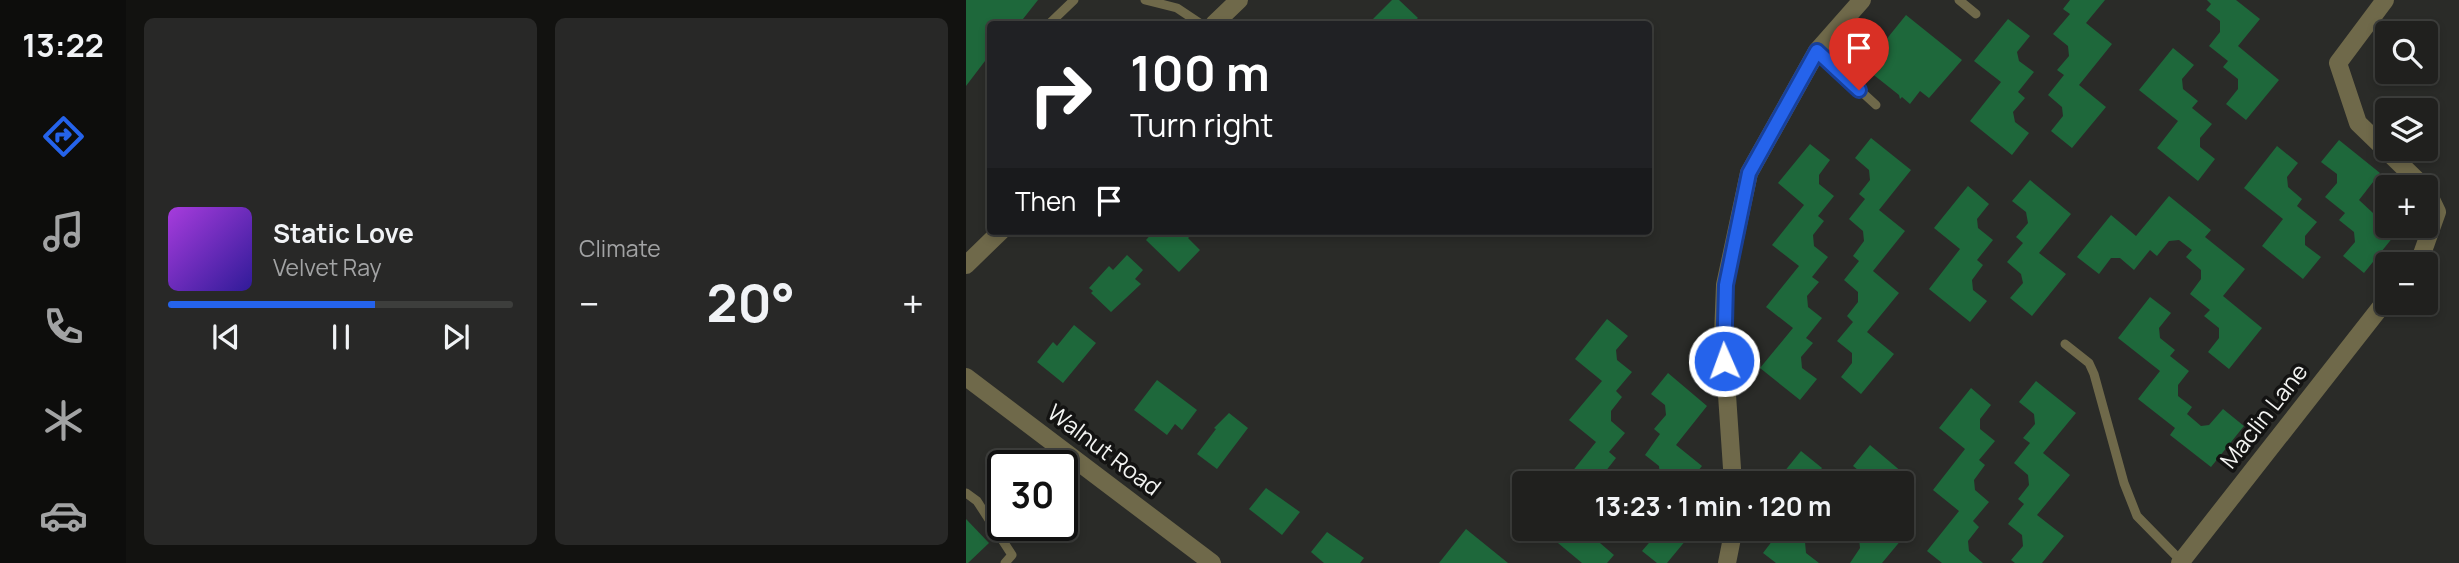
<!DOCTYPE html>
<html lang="en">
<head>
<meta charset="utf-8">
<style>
	body { margin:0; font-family:Manrope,sans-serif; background:#282827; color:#f1f3f6; height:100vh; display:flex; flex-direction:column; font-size:26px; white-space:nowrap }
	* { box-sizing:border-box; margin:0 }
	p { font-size:23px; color:#a2a3a4 }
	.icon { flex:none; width:38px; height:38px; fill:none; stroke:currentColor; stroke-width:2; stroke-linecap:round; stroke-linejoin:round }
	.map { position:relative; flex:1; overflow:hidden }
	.details { display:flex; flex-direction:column; gap:18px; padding:18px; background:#121210; width:840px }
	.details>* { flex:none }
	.guide { position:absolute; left:21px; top:21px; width:665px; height:214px; border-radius:7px; box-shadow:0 4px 10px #0003,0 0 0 2px #3d3e3c; background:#202124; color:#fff; overflow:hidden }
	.controls { position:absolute; left:1409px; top:21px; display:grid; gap:14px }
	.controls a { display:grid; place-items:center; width:63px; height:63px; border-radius:7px; background:#20201e; box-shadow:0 4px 10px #0003,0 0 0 2px #3d3e3c; font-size:35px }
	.speed { position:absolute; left:21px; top:450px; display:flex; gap:14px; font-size:35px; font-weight:700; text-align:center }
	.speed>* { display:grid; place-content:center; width:91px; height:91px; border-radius:50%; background:#20201e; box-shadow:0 4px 10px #0003,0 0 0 2px #3d3e3c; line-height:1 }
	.speed .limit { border:4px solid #111; border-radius:10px; background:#fff; color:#111 }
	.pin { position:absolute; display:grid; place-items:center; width:60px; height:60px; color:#fff; margin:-72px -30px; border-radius:50% 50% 50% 0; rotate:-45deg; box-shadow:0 0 7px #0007 }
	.pin .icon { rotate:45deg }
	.me { position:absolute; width:77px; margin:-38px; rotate:358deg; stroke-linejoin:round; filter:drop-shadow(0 0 5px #0008) }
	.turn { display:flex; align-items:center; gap:24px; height:147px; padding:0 28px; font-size:32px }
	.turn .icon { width:91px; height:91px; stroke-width:2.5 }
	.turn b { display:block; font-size:49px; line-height:60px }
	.then { display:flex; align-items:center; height:66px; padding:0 28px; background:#0003; gap:14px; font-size:26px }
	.big { font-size:52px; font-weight:700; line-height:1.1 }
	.details .tile { flex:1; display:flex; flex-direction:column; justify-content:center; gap:10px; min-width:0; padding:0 24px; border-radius:10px; background:#282827 }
	.song { display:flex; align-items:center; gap:21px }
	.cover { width:84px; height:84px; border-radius:10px; background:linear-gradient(135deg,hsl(280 70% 55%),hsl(250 70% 35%)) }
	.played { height:7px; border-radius:4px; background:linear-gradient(90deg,#2563eb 60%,#3d3e3c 60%) }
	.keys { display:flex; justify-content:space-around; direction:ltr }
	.heat { display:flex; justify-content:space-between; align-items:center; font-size:38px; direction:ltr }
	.details .tiles { flex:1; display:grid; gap:18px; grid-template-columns:repeat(2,1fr) }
	.trip { position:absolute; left:546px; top:471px; width:402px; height:70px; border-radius:7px; background:#20201e; box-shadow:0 4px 10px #0003,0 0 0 2px #3d3e3c; font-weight:700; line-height:70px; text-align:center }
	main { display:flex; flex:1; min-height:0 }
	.tab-bar { display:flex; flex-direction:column; width:126px; justify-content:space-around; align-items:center; background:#0d0d0c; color:#a2a3a4 }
	.tab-bar .icon { width:49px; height:49px }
	.tab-bar .on { color:#2563eb }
	.tab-bar b { font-size:32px; color:#f1f3f6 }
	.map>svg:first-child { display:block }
	.building { fill:#1e683b }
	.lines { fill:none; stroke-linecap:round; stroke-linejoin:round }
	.service { stroke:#6f694a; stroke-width:9 }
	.minor { stroke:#6f694a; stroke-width:18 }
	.tertiary { stroke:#6f694a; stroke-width:18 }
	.route-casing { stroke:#184099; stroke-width:18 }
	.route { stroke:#2563eb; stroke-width:12 }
	.labels { text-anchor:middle; stroke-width:7; stroke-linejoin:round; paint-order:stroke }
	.street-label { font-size:23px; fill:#f3f4f2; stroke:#131312 }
</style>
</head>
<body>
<main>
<nav class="tab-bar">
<b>13:22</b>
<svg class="icon on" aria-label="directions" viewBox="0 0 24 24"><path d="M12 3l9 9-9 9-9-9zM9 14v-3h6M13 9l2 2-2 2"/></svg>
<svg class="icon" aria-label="music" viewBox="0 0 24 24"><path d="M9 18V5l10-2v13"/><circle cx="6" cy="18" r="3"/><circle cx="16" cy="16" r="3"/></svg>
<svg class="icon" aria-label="phone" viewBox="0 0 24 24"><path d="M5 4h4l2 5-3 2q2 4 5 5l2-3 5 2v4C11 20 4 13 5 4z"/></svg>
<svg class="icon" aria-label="climate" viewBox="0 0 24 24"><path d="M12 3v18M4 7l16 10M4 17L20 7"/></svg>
<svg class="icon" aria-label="car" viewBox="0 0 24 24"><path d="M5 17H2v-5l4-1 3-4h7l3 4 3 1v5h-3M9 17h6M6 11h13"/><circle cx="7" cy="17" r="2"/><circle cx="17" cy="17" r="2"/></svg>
</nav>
<section class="details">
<div class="tiles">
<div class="tile">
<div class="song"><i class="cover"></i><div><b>Static Love</b><p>Velvet Ray</p></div></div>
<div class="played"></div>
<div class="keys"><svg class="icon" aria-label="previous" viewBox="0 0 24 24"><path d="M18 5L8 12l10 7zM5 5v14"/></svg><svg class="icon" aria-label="pause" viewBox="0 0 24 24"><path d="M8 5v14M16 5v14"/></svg><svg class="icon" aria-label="next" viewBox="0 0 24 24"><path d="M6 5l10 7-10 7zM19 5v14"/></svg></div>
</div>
<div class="tile"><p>Climate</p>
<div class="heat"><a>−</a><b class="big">20°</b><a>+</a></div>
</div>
</div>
</section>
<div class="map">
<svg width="1493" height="563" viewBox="0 0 1493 563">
	<rect width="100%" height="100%" fill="#2a2b28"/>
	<g class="building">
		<path d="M0,0H72L53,24H24V62L19,61L0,86Z"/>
		<path d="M426,0H433L452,18L445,24H402Z"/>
		<path d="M1104,0H1139L1120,23L1146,44L1113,85L1140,107L1106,148L1085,131L1097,116L1096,107L1082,95L1098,75L1091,70L1103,56L1102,46L1087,34L1104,14L1097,9Z"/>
		<path d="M1241,0H1270L1294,19L1272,46L1313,80L1280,120L1260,104L1272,89V79L1257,67L1262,61L1243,46L1254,32V21L1240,10L1245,4Z"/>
		<path d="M940,15L996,60L963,98L954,91L944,104L936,97L934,99L933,95L899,68L898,70L889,60L910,33L919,41Z"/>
		<path d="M1042,19L1064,36L1051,52L1053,61L1068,72L1052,92L1059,98L1047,112L1049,122L1063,133L1046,155L1004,121L1035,82L1008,61Z"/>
		<path d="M1207,48L1228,65L1216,79L1217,89L1232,101L1226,108L1246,124L1234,138V147L1249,159L1232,181L1191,148L1212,121L1173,90Z"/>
		<path d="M905,138L945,170L913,210L939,231L907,271L933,293L901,332L928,354L895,394L875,377L886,363V353L871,341L887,322L881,316L892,302V292L878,280L893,261L887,256L898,241L897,231L883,219L899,199L893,194L904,180L903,170L889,158Z"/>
		<path d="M1373,140L1414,173L1393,200L1421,226L1432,231L1398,273L1377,256L1389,242L1388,232L1373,220L1379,213L1359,197L1371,183V174L1355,162Z"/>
		<path d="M844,144L864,160L853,175V184L868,196L852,216L858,221L847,235L848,246L862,257L846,277L853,282L841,296L842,307L856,318L840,338L847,343L835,357L836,368L851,379L834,400L794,368L827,328L800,307L833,266L806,245L838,205L812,183Z"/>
		<path d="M1311,146L1332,163L1321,177L1322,187L1336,199L1331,206L1351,222L1339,236V245L1355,257L1337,279L1296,246L1317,219L1278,188Z"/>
		<path d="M1064,180L1105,214L1073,253L1100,274L1066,316L1044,298L1057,283L1055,274L1041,262L1057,243L1050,237L1062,223L1060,212L1046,201Z"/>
		<path d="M1002,186L1023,204L1011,219L1012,228L1027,240L1011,260L1017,265L1006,280L1007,290L1021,301L1004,322L963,289L994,249L968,228Z"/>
		<path d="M1203,196L1245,230L1239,237L1279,269L1257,296L1296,328L1263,369L1242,352L1253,338V328L1238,316L1244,310L1224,294L1235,279V270L1220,257L1226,250L1213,240L1203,241L1191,256L1184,250L1168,270L1154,258H1145L1133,274L1111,257L1145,215L1170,236Z"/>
		<path d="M188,231H230L222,238L234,250L213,272L180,240Z"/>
		<path d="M161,255L177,270L169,279L175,284L145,312L125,293L127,291L123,288L143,266L147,270Z"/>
		<path d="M1184,297L1205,313L1193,328L1194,338L1209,350L1204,356L1223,371L1212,385V396L1226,407L1221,414L1235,426L1243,425L1257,409L1278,426L1245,467L1204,435L1209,428L1172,399L1194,371L1152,338Z"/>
		<path d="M641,319L662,336L650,350L651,360L666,372L650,391L656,397L645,411V421L659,433L643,452L650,458L639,472L640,483H597L630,442L603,420L636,381L609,359Z"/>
		<path d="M108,325L130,343L97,383L71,362L87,342L91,346Z"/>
		<path d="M702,373L741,406L710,445L736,466L722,483H688L694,477L693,466L679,455L694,434L688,429L700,415L699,405L685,394Z"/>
		<path d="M191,380L231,410L216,430L209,424L201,435L168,410Z"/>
		<path d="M1070,381L1110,413L1077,453L1104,475L1071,515L1098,536L1076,563H1049L1045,560L1057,546L1056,535L1042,524L1058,504L1052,499L1063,485L1062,475L1048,463L1064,443L1057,438L1069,424L1068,414L1053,402Z"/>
		<path d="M1005,388L1025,405L1014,419V429L1029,441L1013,460L1019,465L1008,480L1009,490L1023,502L1007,521L1013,527L1002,541L1003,551L1017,563H976L961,551L993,511L967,490L999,449L973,428Z"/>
		<path d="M263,413L282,428L251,469L231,454L250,429L248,428Z"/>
		<path d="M904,445L943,478L936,486V483H901V477L887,466Z"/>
		<path d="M835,451L856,468L845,483H809Z"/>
		<path d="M300,488L334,512L316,535L283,509Z"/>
		<path d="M0,519L23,543L2,563H0Z"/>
		<path d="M604,528H636L633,533L634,543L648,555L641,563H616L592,543Z"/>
		<path d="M687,528H730L701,563H691L676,551L688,537Z"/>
		<path d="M816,528H850L839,542L840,553L853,563H810L797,553Z"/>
		<path d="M882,528H924L936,539L916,563H884L894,548L893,538Z"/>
		<path d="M500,529L542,563H473Z"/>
		<path d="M361,532L398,558L394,563H358L345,552Z"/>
	</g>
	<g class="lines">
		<g class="service">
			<path d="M179,0L211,8L235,24"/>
			<path d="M993,0L1010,14"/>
			<path d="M83,24L108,0"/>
			<path d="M851,51L910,105"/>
			<path d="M1099,344L1123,363L1128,374L1158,483L1171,516L1215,561"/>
			<path d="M0,493L11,501L46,555L39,563"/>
		</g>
		<g class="minor">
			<path d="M1419,0L1372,63L1392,123L1458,187"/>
			<path d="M1448,264L1456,254L1471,212L1460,189"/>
			<path d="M0,377L246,563"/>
			<path d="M767,483L757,336L759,285L783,173L851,51L896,0"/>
			<path d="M761,563L768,528"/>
			<path d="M1214,563L1421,299"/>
		</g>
		<g class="tertiary">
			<path d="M248,24L273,0"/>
			<path d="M0,265L35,231"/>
		</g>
	</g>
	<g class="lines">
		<defs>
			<path id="route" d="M758,361L760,285L783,173L851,51L893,90"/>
		</defs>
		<use href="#route" class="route-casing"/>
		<use href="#route" class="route"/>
	</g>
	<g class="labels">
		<g class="street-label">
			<text transform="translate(1298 416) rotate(-52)" y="8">Maclin Lane</text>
			<text transform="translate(138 450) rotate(37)" y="8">Walnut Road</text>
		</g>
	</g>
</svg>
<div class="controls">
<a><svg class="icon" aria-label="search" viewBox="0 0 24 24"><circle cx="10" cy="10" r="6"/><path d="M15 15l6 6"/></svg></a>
<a><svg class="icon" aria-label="layers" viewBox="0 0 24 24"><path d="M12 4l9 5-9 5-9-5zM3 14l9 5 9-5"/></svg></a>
<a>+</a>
<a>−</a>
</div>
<div class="speed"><div class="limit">30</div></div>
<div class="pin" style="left:893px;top:90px;background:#d93025"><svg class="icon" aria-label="arrive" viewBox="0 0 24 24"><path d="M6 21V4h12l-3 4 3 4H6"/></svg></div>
<svg class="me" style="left:758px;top:361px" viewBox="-20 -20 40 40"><circle r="17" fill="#2563eb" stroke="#fff" stroke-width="3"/><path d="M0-11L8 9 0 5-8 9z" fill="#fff"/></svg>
<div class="trip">13:23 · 1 min · 120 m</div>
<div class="guide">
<div class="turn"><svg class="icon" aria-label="right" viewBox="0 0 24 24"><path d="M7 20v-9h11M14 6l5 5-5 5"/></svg><div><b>100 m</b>Turn right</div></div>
<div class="then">Then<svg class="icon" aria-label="arrive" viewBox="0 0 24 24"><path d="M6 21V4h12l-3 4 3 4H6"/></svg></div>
</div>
</div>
</main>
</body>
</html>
